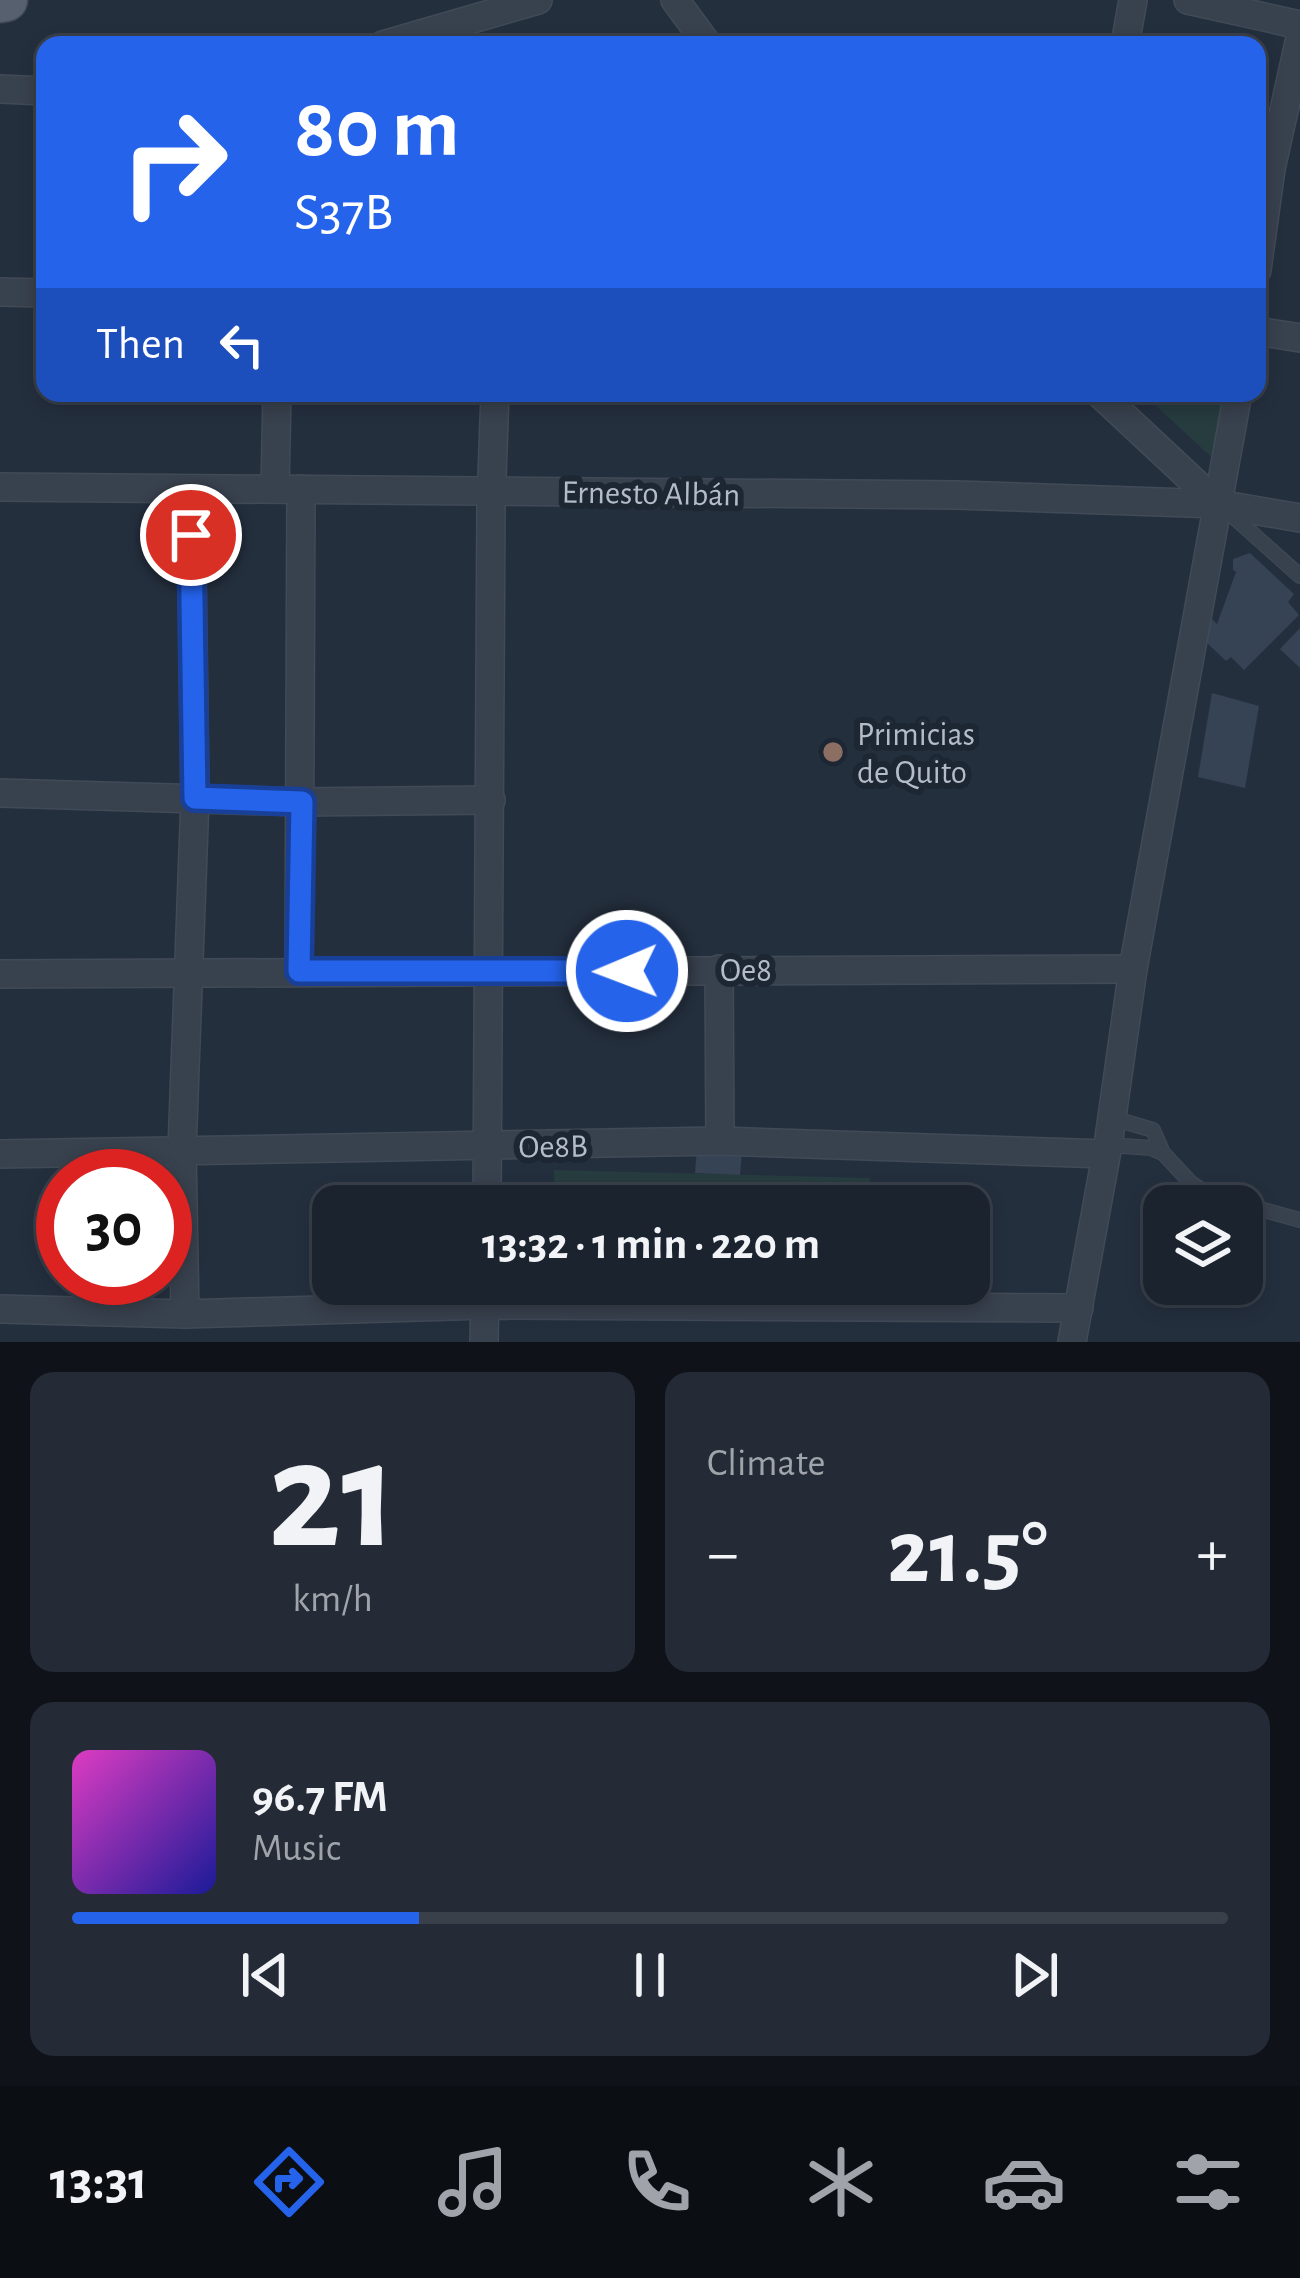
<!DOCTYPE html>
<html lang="en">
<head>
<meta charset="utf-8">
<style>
	body { margin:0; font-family:"Alegreya Sans",sans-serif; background:#242b36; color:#f1f3f6; height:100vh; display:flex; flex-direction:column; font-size:45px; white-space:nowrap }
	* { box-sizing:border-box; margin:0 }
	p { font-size:39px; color:#a0a4aa }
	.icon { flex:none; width:66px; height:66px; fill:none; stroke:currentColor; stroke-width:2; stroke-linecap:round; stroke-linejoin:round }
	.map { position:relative; height:1342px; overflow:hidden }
	.details { display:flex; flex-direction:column; gap:30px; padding:30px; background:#0f1319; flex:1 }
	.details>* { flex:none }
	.top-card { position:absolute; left:36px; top:36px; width:1230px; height:366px; border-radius:24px; box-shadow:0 6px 18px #0003,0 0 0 3px #39404a; background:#2563eb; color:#fff; overflow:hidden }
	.tools { position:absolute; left:1143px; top:1185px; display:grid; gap:24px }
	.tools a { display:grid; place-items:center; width:120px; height:120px; border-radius:24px; background:#1b232e; box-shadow:0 6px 18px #0003,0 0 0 3px #39404a; font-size:60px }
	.speed { position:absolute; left:36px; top:1149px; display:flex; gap:24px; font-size:60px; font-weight:700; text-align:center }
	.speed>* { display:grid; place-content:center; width:156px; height:156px; border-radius:50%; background:#1b232e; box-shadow:0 6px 18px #0003,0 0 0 3px #39404a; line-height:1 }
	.speed .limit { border:18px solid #d22; background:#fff; color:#111 }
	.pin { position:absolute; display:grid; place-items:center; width:102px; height:102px; color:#fff; margin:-51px; border:6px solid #fff; border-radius:50%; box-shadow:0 3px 12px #0007 }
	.me { position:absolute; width:132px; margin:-66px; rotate:269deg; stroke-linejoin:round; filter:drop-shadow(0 0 9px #0008) }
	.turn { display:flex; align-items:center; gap:42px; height:252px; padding:0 60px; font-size:54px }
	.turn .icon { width:156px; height:156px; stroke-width:2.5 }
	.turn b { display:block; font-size:84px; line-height:102px }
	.then { display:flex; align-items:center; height:114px; padding:0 60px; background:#0003; gap:24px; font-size:45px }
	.big { font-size:90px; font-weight:600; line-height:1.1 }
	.details .widget { flex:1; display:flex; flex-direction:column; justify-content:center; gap:18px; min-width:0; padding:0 42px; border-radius:24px; background:#242b36 }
	.details .dial { align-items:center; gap:0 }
	.dial b { font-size:156px; line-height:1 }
	.song { display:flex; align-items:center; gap:36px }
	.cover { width:144px; height:144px; border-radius:18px; background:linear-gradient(135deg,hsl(310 70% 55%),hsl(240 70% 35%)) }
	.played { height:12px; border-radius:6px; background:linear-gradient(90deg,#2563eb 30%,#39404a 30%) }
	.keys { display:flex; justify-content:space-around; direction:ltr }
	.heat { display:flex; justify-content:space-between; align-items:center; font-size:66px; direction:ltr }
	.details .tiles { flex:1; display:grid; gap:30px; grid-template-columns:1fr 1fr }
	.widget:last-child { grid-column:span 2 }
	.trip { position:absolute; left:312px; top:1185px; width:678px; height:120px; border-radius:24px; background:#1b232e; box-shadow:0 6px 18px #0003,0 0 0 3px #39404a; font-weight:600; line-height:120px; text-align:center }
	.dock { display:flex; height:192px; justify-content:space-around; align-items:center; background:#0b0e12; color:#a0a4aa }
	.dock .icon { width:84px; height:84px }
	.dock .selected { color:#2563eb }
	.dock b { font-size:54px; color:#f1f3f6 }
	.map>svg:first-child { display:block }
	.green { fill:#263c3f }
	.building { fill:#364354 }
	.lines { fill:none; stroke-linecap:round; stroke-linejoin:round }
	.service-casing { stroke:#414a57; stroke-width:16 }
	.minor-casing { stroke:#414a57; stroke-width:30 }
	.primary-casing { stroke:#414a57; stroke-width:45 }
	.service { stroke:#38414e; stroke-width:14 }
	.minor { stroke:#38414e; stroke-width:27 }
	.primary { stroke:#56606e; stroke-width:42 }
	.route-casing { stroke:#184099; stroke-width:30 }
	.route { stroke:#2563eb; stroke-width:21 }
	.education-dot { fill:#8d6e63; stroke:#1d2633; stroke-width:4.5 }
	.labels { text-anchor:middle; stroke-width:12; stroke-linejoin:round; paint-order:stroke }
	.street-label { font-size:33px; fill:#b4bcc9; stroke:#1d2633 }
	.poi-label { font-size:33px; fill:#b4bcc9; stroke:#1d2633; text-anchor:start }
</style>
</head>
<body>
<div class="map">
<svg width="1300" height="1342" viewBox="0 0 1300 1342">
	<rect width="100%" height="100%" fill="#242f3e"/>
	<g class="green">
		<path d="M1142,393H1229L1220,465Z"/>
		<path d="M554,1170L870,1178L868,1206H555Z"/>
	</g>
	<g class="building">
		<path d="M1250,553L1294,594L1288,602L1299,615L1244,670L1231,657L1226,661L1206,642L1212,619L1217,624L1236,572L1233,570V559Z"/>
		<path d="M1300,628V668L1280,649Z"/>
		<path d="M1212,693L1259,706L1245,788L1198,777Z"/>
		<path d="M697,1148L742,1151L740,1175L695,1173Z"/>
	</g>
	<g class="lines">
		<defs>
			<g id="service">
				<path d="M1227,511L1300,576"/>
				<path d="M1112,1118L1153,1130L1163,1153"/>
				<path d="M1108,1145L1151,1148L1163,1153L1191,1183L1209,1195L1300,1220"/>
			</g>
			<g id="minor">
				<path d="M675,0L708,45"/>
				<path d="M1188,0L1300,25"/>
				<path d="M383,45L538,0"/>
				<path d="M1125,45L1133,0"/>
				<path d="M0,89L45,91"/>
				<path d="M1257,270L1271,169L1300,38"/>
				<path d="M0,292L45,293"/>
				<path d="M1257,331L1300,338"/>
				<path d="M1099,393L1218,504"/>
				<path d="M0,487L957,495L1218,504L1300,518"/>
				<path d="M275,489L277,393"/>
				<path d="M0,793L302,802L491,800"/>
				<path d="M719,969L720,1141"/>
				<path d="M299,971L301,489"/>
				<path d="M0,974L1133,969"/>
				<path d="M0,1154L720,1141L1106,1154"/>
				<path d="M487,1206L491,505L495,393"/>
				<path d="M0,1309L185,1314L485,1305L1079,1308"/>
				<path d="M185,1314L182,1150L195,798L191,491"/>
				<path d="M484,1342L485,1284"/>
				<path d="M1072,1342L1108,1145L1133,969L1238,393"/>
			</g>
			<path id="primary" d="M0,1L6,0"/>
		</defs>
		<use href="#service" class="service-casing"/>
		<use href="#minor" class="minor-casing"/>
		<use href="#primary" class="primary-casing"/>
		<use href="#service" class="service"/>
		<use href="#minor" class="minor"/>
		<use href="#primary" class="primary"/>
	</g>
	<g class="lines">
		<defs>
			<path id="route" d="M191,535L195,798L302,802L299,971H627"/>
		</defs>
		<use href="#route" class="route-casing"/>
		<use href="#route" class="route"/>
	</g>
	<circle class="education-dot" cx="833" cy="752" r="12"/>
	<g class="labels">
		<g class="street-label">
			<text transform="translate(651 492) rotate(1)" y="12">Ernesto Albán</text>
			<text x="746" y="981">Oe8</text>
			<text transform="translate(553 1145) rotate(-1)" y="12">Oe8B</text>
		</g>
		<g class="poi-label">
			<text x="857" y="745">Primicias<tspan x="857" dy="38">de Quito</tspan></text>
		</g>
	</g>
</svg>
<div class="tools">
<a><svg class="icon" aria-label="layers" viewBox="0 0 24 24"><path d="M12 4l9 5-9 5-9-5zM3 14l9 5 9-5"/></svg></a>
</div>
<div class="speed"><div class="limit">30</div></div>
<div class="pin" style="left:191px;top:535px;background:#d93025"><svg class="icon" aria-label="arrive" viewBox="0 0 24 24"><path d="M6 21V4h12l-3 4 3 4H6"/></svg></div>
<svg class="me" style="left:627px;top:971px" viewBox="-20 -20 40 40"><circle r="17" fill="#2563eb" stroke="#fff" stroke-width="3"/><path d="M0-11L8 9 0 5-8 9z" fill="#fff"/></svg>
<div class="trip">13:32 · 1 min · 220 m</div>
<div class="top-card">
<div class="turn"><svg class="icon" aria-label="right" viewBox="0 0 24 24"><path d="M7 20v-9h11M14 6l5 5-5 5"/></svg><div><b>80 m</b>S37B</div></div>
<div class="then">Then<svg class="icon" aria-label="left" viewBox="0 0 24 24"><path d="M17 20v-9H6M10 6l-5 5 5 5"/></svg></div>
</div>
</div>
<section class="details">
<div class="tiles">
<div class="widget dial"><b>21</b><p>km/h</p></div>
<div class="widget"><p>Climate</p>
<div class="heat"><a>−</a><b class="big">21.5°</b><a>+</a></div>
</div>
<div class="widget">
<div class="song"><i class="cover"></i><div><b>96.7 FM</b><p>Music</p></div></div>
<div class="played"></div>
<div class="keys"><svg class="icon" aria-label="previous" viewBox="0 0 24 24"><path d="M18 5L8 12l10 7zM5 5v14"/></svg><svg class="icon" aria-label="pause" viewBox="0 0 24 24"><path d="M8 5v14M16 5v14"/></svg><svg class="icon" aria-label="next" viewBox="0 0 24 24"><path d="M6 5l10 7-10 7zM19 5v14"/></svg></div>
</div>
</div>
</section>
<nav class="dock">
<b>13:31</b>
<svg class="icon selected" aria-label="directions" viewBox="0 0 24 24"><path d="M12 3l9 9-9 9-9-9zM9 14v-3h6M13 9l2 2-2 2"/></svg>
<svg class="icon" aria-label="music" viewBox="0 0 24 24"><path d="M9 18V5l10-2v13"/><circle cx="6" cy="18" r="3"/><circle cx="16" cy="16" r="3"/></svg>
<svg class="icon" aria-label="phone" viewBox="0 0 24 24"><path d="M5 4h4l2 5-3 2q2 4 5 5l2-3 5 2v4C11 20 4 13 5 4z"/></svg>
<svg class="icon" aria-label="climate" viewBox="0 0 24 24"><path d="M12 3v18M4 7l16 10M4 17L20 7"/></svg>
<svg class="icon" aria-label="car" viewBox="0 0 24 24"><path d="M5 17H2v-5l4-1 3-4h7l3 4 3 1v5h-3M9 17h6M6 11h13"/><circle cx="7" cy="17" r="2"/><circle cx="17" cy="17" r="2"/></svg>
<svg class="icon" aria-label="filters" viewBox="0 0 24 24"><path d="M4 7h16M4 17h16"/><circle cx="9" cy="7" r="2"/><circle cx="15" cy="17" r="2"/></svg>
</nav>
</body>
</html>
